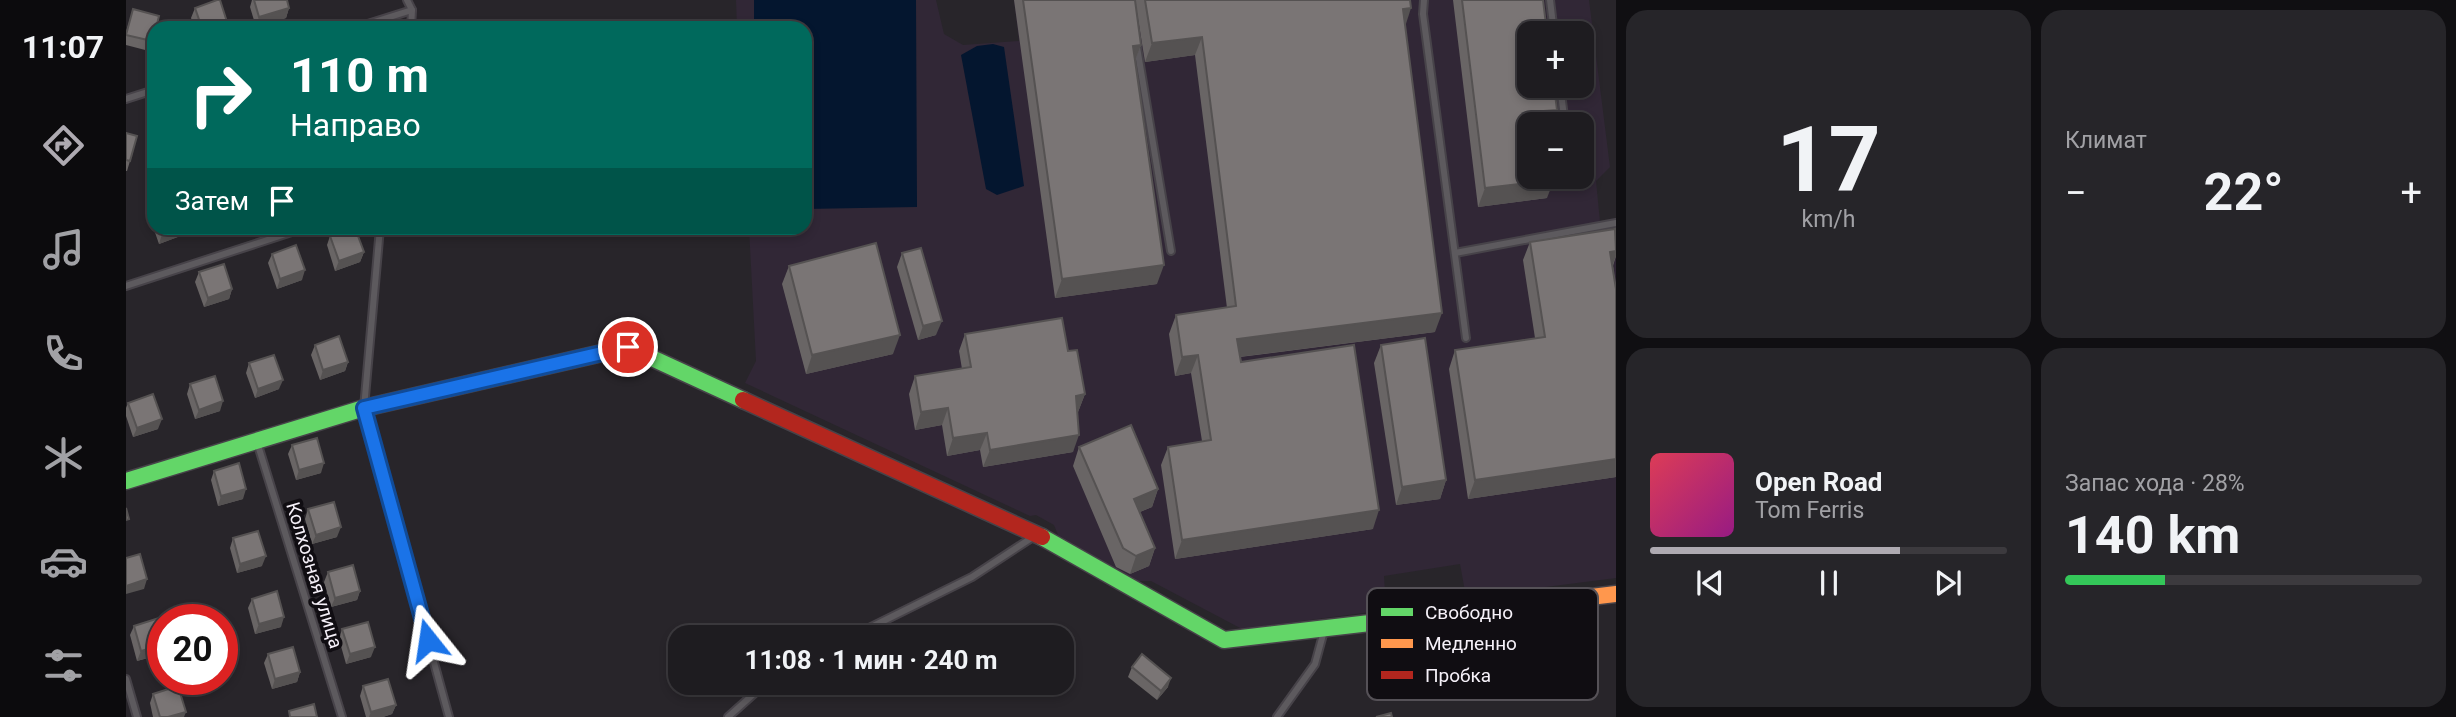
<!DOCTYPE html>
<html lang="ru">
<head>
<meta charset="utf-8">
<style>
	body { margin:0; font-family:Roboto,sans-serif; background:#262529; color:#f1f3f6; height:100vh; display:flex; flex-direction:column; font-size:26px; white-space:nowrap }
	* { box-sizing:border-box; margin:0 }
	p { font-size:23px; color:#a1a1a5 }
	.icon { flex:none; width:38px; height:38px; fill:none; stroke:currentColor; stroke-width:2; stroke-linecap:round; stroke-linejoin:round }
	.map { position:relative; flex:1; overflow:hidden }
	.sheet { display:flex; flex-direction:column; gap:10px; padding:10px; background:#100f12; width:840px }
	.sheet>* { flex:none }
	.guide { position:absolute; left:21px; top:21px; width:665px; height:214px; border-radius:21px; box-shadow:0 4px 10px #0003,0 0 0 2px #3c3a3e; background:#00695c; color:#fff; overflow:hidden }
	.fabs { position:absolute; left:1391px; top:21px; display:grid; gap:14px }
	.fabs a { display:grid; place-items:center; width:77px; height:77px; border-radius:14px; background:#1e1c20; box-shadow:0 4px 10px #0003,0 0 0 2px #3c3a3e; font-size:35px }
	.speed { position:absolute; left:21px; top:604px; display:flex; gap:14px; font-size:35px; font-weight:700; text-align:center }
	.speed>* { display:grid; place-content:center; width:91px; height:91px; border-radius:50%; background:#1e1c20; box-shadow:0 4px 10px #0003,0 0 0 2px #3c3a3e; line-height:1 }
	.speed .limit { border:10px solid #d22; background:#fff; color:#111 }
	.pin { position:absolute; display:grid; place-items:center; width:60px; height:60px; color:#fff; margin:-30px; border:4px solid #fff; border-radius:50%; box-shadow:0 2px 7px #0007 }
	.me { position:absolute; width:77px; margin:-38px; rotate:345deg; stroke-linejoin:round; filter:drop-shadow(0 0 5px #0008) }
	.turn { display:flex; align-items:center; gap:24px; height:147px; padding:0 28px; font-size:32px }
	.turn .icon { width:91px; height:91px; stroke-width:2.5 }
	.turn b { display:block; font-size:49px; line-height:60px }
	.then { display:flex; align-items:center; height:66px; padding:0 28px; background:#0003; gap:14px; font-size:26px }
	.big { font-size:52px; font-weight:700; line-height:1.1 }
	.sheet .widget { flex:1; display:flex; flex-direction:column; justify-content:center; gap:10px; min-width:0; padding:0 24px; border-radius:21px; background:#262529 }
	.sheet .dial { align-items:center; gap:0 }
	.dial b { font-size:91px; line-height:1 }
	.song { display:flex; align-items:center; gap:21px }
	.cover { width:84px; height:84px; border-radius:10px; background:linear-gradient(135deg,hsl(350 70% 55%),hsl(310 70% 35%)) }
	.played { height:7px; border-radius:4px; background:linear-gradient(90deg,#aeaab1 70%,#3c3a3e 70%) }
	.keys { display:flex; justify-content:space-around; direction:ltr }
	.heat { display:flex; justify-content:space-between; align-items:center; font-size:38px; direction:ltr }
	.charge { height:10px; border-radius:5px; background:linear-gradient(90deg,#34c759 28%,#3c3a3e 0) }
	.sheet .tiles { flex:1; display:grid; gap:10px; grid-template-columns:repeat(2,1fr) }
	.trip { position:absolute; left:542px; top:625px; width:406px; height:70px; border-radius:21px; background:#1e1c20; box-shadow:0 4px 10px #0003,0 0 0 2px #3c3a3e; font-weight:700; line-height:70px; text-align:center }
	main { display:flex; flex:1; min-height:0 }
	.menu { display:flex; flex-direction:column; width:126px; justify-content:space-around; align-items:center; background:#0c0b0d; color:#a1a1a5 }
	.menu .icon { width:49px; height:49px }
	.menu .current { color:#aeaab1 }
	.menu b { font-size:32px; color:#f1f3f6 }
	.map>svg:first-child { display:block }
	.built { fill:#312736; fill-rule:evenodd }
	.water { fill:#04162f }
	.lines { fill:none; stroke-linecap:round; stroke-linejoin:round }
	.lane-casing { stroke:#474349; stroke-width:10 }
	.fast-casing { stroke:#474349; stroke-width:19 }
	.slow-casing { stroke:#474349; stroke-width:19 }
	.jam-casing { stroke:#474349; stroke-width:19 }
	.lane { stroke:#5d5a5e; stroke-width:6 }
	.fast { stroke:#63d668; stroke-width:16 }
	.slow { stroke:#ff974d; stroke-width:16 }
	.jam { stroke:#b3261e; stroke-width:16 }
	.wall { fill:#696565 }
	.shaded-wall { fill:#555252 }
	.building { fill:#7a7575; stroke:#555252; stroke-width:2 }
	.route-casing { stroke:#114b97; stroke-width:18 }
	.route { stroke:#1a73e8; stroke-width:12 }
	.labels { text-anchor:middle; stroke-width:7; stroke-linejoin:round; paint-order:stroke }
	.street-label { font-size:19px; fill:#f6f1f9; stroke:#100d12 }
	.key { fill:#100d12; stroke:#555157; stroke-width:2 }
	.key-label { font-size:19px; fill:#f6f1f9 }
</style>
</head>
<body>
<main>
<nav class="menu">
<b>11:07</b>
<svg class="icon current" aria-label="directions" viewBox="0 0 24 24"><path d="M12 3l9 9-9 9-9-9zM9 14v-3h6M13 9l2 2-2 2"/></svg>
<svg class="icon" aria-label="music" viewBox="0 0 24 24"><path d="M9 18V5l10-2v13"/><circle cx="6" cy="18" r="3"/><circle cx="16" cy="16" r="3"/></svg>
<svg class="icon" aria-label="phone" viewBox="0 0 24 24"><path d="M5 4h4l2 5-3 2q2 4 5 5l2-3 5 2v4C11 20 4 13 5 4z"/></svg>
<svg class="icon" aria-label="climate" viewBox="0 0 24 24"><path d="M12 3v18M4 7l16 10M4 17L20 7"/></svg>
<svg class="icon" aria-label="car" viewBox="0 0 24 24"><path d="M5 17H2v-5l4-1 3-4h7l3 4 3 1v5h-3M9 17h6M6 11h13"/><circle cx="7" cy="17" r="2"/><circle cx="17" cy="17" r="2"/></svg>
<svg class="icon" aria-label="filters" viewBox="0 0 24 24"><path d="M4 7h16M4 17h16"/><circle cx="9" cy="7" r="2"/><circle cx="15" cy="17" r="2"/></svg>
</nav>
<div class="map">
<svg width="1490" height="717" viewBox="0 0 1490 717">
	<rect width="100%" height="100%" fill="#28252a"/>
	<path class="built" d="M610,0H810L818,34L837,45L893,41L888,0H1463L1484,167L1470,181L1476,242L1490,241V578L1340,597L1334,564L1258,576L1260,610L1116,629L1025,581H1010L932,535L928,525L910,515L904,516L619,383L630,361L623,228H679V28H611ZM1404,33H1456V86H1404ZM1404,124H1456V177H1404Z"/>
	<g class="water">
		<path d="M628,0H790L791,207L679,209V28H628Z"/>
		<path d="M867,44L878,47L898,186L871,195L860,189L835,55L851,46Z"/>
	</g>
	<g class="lines">
		<defs>
			<g id="lane">
				<path d="M281,0L286,10L285,28"/>
				<path d="M1298,0L1297,14L1340,338"/>
				<path d="M1424,0L1428,33"/>
				<path d="M229,28L286,10"/>
				<path d="M1011,47L1045,251"/>
				<path d="M1434,86L1439,124"/>
				<path d="M0,99L28,90"/>
				<path d="M254,228L238,408L323,717"/>
				<path d="M1329,253L1490,223"/>
				<path d="M0,286L178,228"/>
				<path d="M131,442L216,717"/>
				<path d="M725,637L846,577L910,535"/>
				<path d="M0,679L11,717"/>
				<path d="M602,717L641,682"/>
				<path d="M1151,717L1189,664L1198,631"/>
			</g>
			<g id="fast">
				<path d="M0,481L238,408L502,347L617,400"/>
				<path d="M916,537L1098,640L1373,608"/>
			</g>
			<path id="slow" d="M1373,608L1490,594"/>
			<path id="jam" d="M617,400L916,537"/>
		</defs>
		<use href="#lane" class="lane-casing"/>
		<use href="#fast" class="fast-casing"/>
		<use href="#slow" class="slow-casing"/>
		<use href="#jam" class="jam-casing"/>
		<use href="#lane" class="lane"/>
		<use href="#fast" class="fast"/>
		<use href="#slow" class="slow"/>
		<use href="#jam" class="jam"/>
	</g>
	<g class="wall">
		<path d="M126,0H161L163,8L160,18L130,27L124,7Z"/>
		<path d="M888,0H1009L1015,45L1009,60L1031,284L929,298Z"/>
		<path d="M1009,0H1284L1279,25L1309,332L1114,357L1115,362L1247,529L1049,559L1035,465L1042,447L1076,441L1065,373L1049,376L1043,334L1050,315L1101,308L1069,55L1019,62Z"/>
		<path d="M1327,0H1417L1431,110L1425,124H1404L1421,198L1352,207Z"/>
		<path d="M69,8L102,25L101,28H69L65,18Z"/>
		<path d="M7,9L26,41L23,51L0,45V32Z"/>
		<path d="M0,133L4,161L1,171H0Z"/>
		<path d="M27,209L28,228H60L57,235L33,244L24,218Z"/>
		<path d="M204,236L238,252L234,262L209,271L201,245Z"/>
		<path d="M1490,237V256L1487,266L1490,289V477L1342,499L1323,369L1329,350L1409,338L1397,260L1404,242Z"/>
		<path d="M776,253L810,335L792,340L771,267Z"/>
		<path d="M146,254L176,280L151,289L142,263Z"/>
		<path d="M663,266L767,354L680,374L656,284Z"/>
		<path d="M73,272L106,289L103,299L78,307L69,282Z"/>
		<path d="M839,334L942,351L959,394L952,412H951L947,452L857,467L854,450L821,456L816,425L789,430L783,394L789,376L836,369L833,351Z"/>
		<path d="M189,345L222,362L219,371L194,380L185,355Z"/>
		<path d="M1255,345L1320,480L1314,499L1270,505L1248,363Z"/>
		<path d="M123,363L153,389L129,398L120,373Z"/>
		<path d="M64,384L94,411L69,419L61,394Z"/>
		<path d="M2,403L32,429L7,437L0,416V408Z"/>
		<path d="M166,445L195,473L170,480L162,454Z"/>
		<path d="M953,447L1032,489L1026,507L1014,512L1029,548L1023,566L1004,574L990,567L947,466Z"/>
		<path d="M88,471L117,499L92,506L85,480Z"/>
		<path d="M182,509L211,537L186,544L179,519Z"/>
		<path d="M107,538L136,566L111,573L104,548Z"/>
		<path d="M202,572L234,591L231,600L205,607L198,582Z"/>
		<path d="M126,599L155,627L129,634L122,608Z"/>
		<path d="M8,626L37,633L36,654L11,661L4,635Z"/>
		<path d="M216,629L245,657L220,664L213,639Z"/>
		<path d="M142,654L174,672L171,682L146,689L138,663Z"/>
		<path d="M1006,667L1042,687L1031,700L1002,677Z"/>
		<path d="M237,686L270,705L266,714L257,717H240L234,696Z"/>
		<path d="M27,694L58,717H27L24,703Z"/>
	</g>
	<g class="shaded-wall">
		<path d="M163,8L160,18L130,27L133,17Z"/>
		<path d="M1285,8L1279,27L1277,9Z"/>
		<path d="M1076,37L1069,55L1019,62L1026,43Z"/>
		<path d="M1015,45L1008,63L1007,46Z"/>
		<path d="M1431,110L1425,124H1415L1419,111Z"/>
		<path d="M1428,180L1421,198L1352,207L1359,188Z"/>
		<path d="M55,228H60L57,235L33,244L36,234Z"/>
		<path d="M1490,251V256L1485,269L1484,252Z"/>
		<path d="M238,252L234,262L209,271L213,261Z"/>
		<path d="M1038,265L1031,284L929,298L936,279Z"/>
		<path d="M179,270L176,280L151,289L154,279Z"/>
		<path d="M106,289L103,299L78,307L82,298Z"/>
		<path d="M1316,313L1309,332L1104,358L1111,339Z"/>
		<path d="M816,321L810,335L792,340L797,326Z"/>
		<path d="M774,335L767,354L680,374L686,355Z"/>
		<path d="M1072,355L1065,373L1049,376L1056,357Z"/>
		<path d="M222,362L219,371L194,380L197,370Z"/>
		<path d="M157,380L153,389L129,398L132,389Z"/>
		<path d="M959,394L952,412L944,413L950,396Z"/>
		<path d="M97,401L94,411L69,419L73,410Z"/>
		<path d="M822,408L816,425L789,430L795,412Z"/>
		<path d="M36,419L32,429L7,437L11,428Z"/>
		<path d="M861,433L854,450L821,456L827,438Z"/>
		<path d="M953,435L947,452L857,467L864,450Z"/>
		<path d="M1490,459V477L1342,499L1349,480Z"/>
		<path d="M198,463L195,473L170,480L173,470Z"/>
		<path d="M1320,480L1314,499L1270,505L1276,487Z"/>
		<path d="M120,489L117,499L92,506L95,496Z"/>
		<path d="M1032,489L1026,507L1001,517L1008,499Z"/>
		<path d="M1253,510L1247,529L1049,559L1056,540Z"/>
		<path d="M215,527L211,537L186,544L190,535Z"/>
		<path d="M1029,548L1023,566L1004,574L1010,556Z"/>
		<path d="M140,556L136,566L111,573L114,564Z"/>
		<path d="M21,579L18,589L0,594V586Z"/>
		<path d="M234,591L231,600L205,607L209,598Z"/>
		<path d="M158,617L155,627L129,634L133,624Z"/>
		<path d="M37,645L36,654L11,661L15,651Z"/>
		<path d="M249,647L245,657L220,664L224,654Z"/>
		<path d="M174,672L171,682L146,689L149,679Z"/>
		<path d="M1045,678L1042,687L1031,700L1035,691Z"/>
		<path d="M270,705L266,714L257,717H243L245,712Z"/>
		<path d="M60,712L58,717H42Z"/>
	</g>
	<g class="building">
		<path d="M91,0H94L102,25L92,28H76L69,8Z"/>
		<path d="M128,0H161L163,8L133,17Z"/>
		<path d="M897,0H1009L1015,45L1007,46L1038,265L936,279Z"/>
		<path d="M1019,0H1284L1285,8L1277,9L1316,313L1111,339L1115,362L1228,345L1253,510L1056,540L1042,447L1085,440L1072,355L1056,357L1050,315L1110,306L1076,37L1026,43Z"/>
		<path d="M1336,0H1417L1421,33H1404V86H1428L1431,110L1419,111L1421,124H1404V177H1427L1428,180L1359,188Z"/>
		<path d="M7,9L33,16L30,28H28L26,41L0,35Z"/>
		<path d="M256,23L258,28H243Z"/>
		<path d="M0,133L11,136L4,161L0,160Z"/>
		<path d="M34,228H55L36,234Z"/>
		<path d="M229,228L238,252L213,261L204,236Z"/>
		<path d="M1489,229L1490,251L1484,252L1490,289V459L1349,480L1329,350L1419,337L1404,242Z"/>
		<path d="M750,243L774,335L686,355L663,266Z"/>
		<path d="M170,245L179,270L154,279L146,254Z"/>
		<path d="M795,248L816,321L797,326L776,253Z"/>
		<path d="M98,264L106,289L82,298L73,272Z"/>
		<path d="M936,318L942,351L951,350L959,394L950,396L953,435L864,450L861,433L827,438L822,408L795,412L789,376L845,367L839,334Z"/>
		<path d="M213,336L222,362L197,370L189,345Z"/>
		<path d="M1299,338L1320,480L1276,487L1255,345Z"/>
		<path d="M148,355L157,380L132,389L123,363Z"/>
		<path d="M89,376L97,401L73,410L64,384Z"/>
		<path d="M27,394L36,419L11,428L2,403Z"/>
		<path d="M1005,425L1032,489L1008,499L1029,548L1010,556L997,548L953,447Z"/>
		<path d="M191,438L198,463L173,470L166,445Z"/>
		<path d="M113,463L120,489L95,496L88,471Z"/>
		<path d="M208,502L215,527L190,535L182,509Z"/>
		<path d="M0,508L3,519L0,520Z"/>
		<path d="M132,531L140,556L114,564L107,538Z"/>
		<path d="M14,554L21,579L0,586V558Z"/>
		<path d="M227,565L234,591L209,598L202,572Z"/>
		<path d="M151,591L158,617L133,624L126,599Z"/>
		<path d="M33,618L37,633V645L15,651L8,626Z"/>
		<path d="M242,622L249,647L224,654L216,629Z"/>
		<path d="M167,647L174,672L149,679L142,654Z"/>
		<path d="M1016,654L1045,678L1035,691L1006,667Z"/>
		<path d="M262,679L270,705L245,712L237,686Z"/>
		<path d="M52,686L60,712L42,717H34L27,694Z"/>
		<path d="M188,704L191,717H164L163,711Z"/>
		<path d="M1265,713L1266,717H1250Z"/>
	</g>
	<g class="lines">
		<defs>
			<path id="route" d="M302,640L238,408L502,347"/>
		</defs>
		<use href="#route" class="route-casing"/>
		<use href="#route" class="route"/>
	</g>
	<g class="labels">
		<g class="street-label">
			<text transform="translate(189 575) rotate(73)" y="7">Колхозная улица</text>
		</g>
	</g>
	<rect x="1241" y="588" width="231" height="112" rx="10" class="key"/>
	<rect x="1255" y="608" width="32" height="8" fill="#63d668"/>
	<rect x="1255" y="639" width="32" height="9" fill="#ff974d"/>
	<rect x="1255" y="671" width="32" height="8" fill="#b3261e"/>
	<g class="key-label">
		<text x="1299" y="619">Свободно</text>
		<text x="1299" y="650">Медленно</text>
		<text x="1299" y="682">Пробка</text>
	</g>
</svg>
<div class="fabs">
<a>+</a>
<a>−</a>
</div>
<div class="speed"><div class="limit">20</div></div>
<div class="pin" style="left:502px;top:347px;background:#d93025"><svg class="icon" aria-label="arrive" viewBox="0 0 24 24"><path d="M6 21V4h12l-3 4 3 4H6"/></svg></div>
<svg class="me" style="left:302px;top:640px" viewBox="-20 -20 40 40"><path d="M0-17L14 15 0 8-14 15z" fill="#1a73e8" stroke="#fff" stroke-width="4"/></svg>
<div class="trip">11:08 · 1 мин · 240 m</div>
<div class="guide">
<div class="turn"><svg class="icon" aria-label="right" viewBox="0 0 24 24"><path d="M7 20v-9h11M14 6l5 5-5 5"/></svg><div><b>110 m</b>Направо</div></div>
<div class="then">Затем<svg class="icon" aria-label="arrive" viewBox="0 0 24 24"><path d="M6 21V4h12l-3 4 3 4H6"/></svg></div>
</div>
</div>
<section class="sheet">
<div class="tiles">
<div class="widget dial"><b>17</b><p>km/h</p></div>
<div class="widget"><p>Климат</p>
<div class="heat"><a>−</a><b class="big">22°</b><a>+</a></div>
</div>
<div class="widget">
<div class="song"><i class="cover"></i><div><b>Open Road</b><p>Tom Ferris</p></div></div>
<div class="played"></div>
<div class="keys"><svg class="icon" aria-label="previous" viewBox="0 0 24 24"><path d="M18 5L8 12l10 7zM5 5v14"/></svg><svg class="icon" aria-label="pause" viewBox="0 0 24 24"><path d="M8 5v14M16 5v14"/></svg><svg class="icon" aria-label="next" viewBox="0 0 24 24"><path d="M6 5l10 7-10 7zM19 5v14"/></svg></div>
</div>
<div class="widget"><p>Запас хода · 28%</p><b class="big">140 km</b><div class="charge"></div></div>
</div>
</section>
</main>
</body>
</html>
